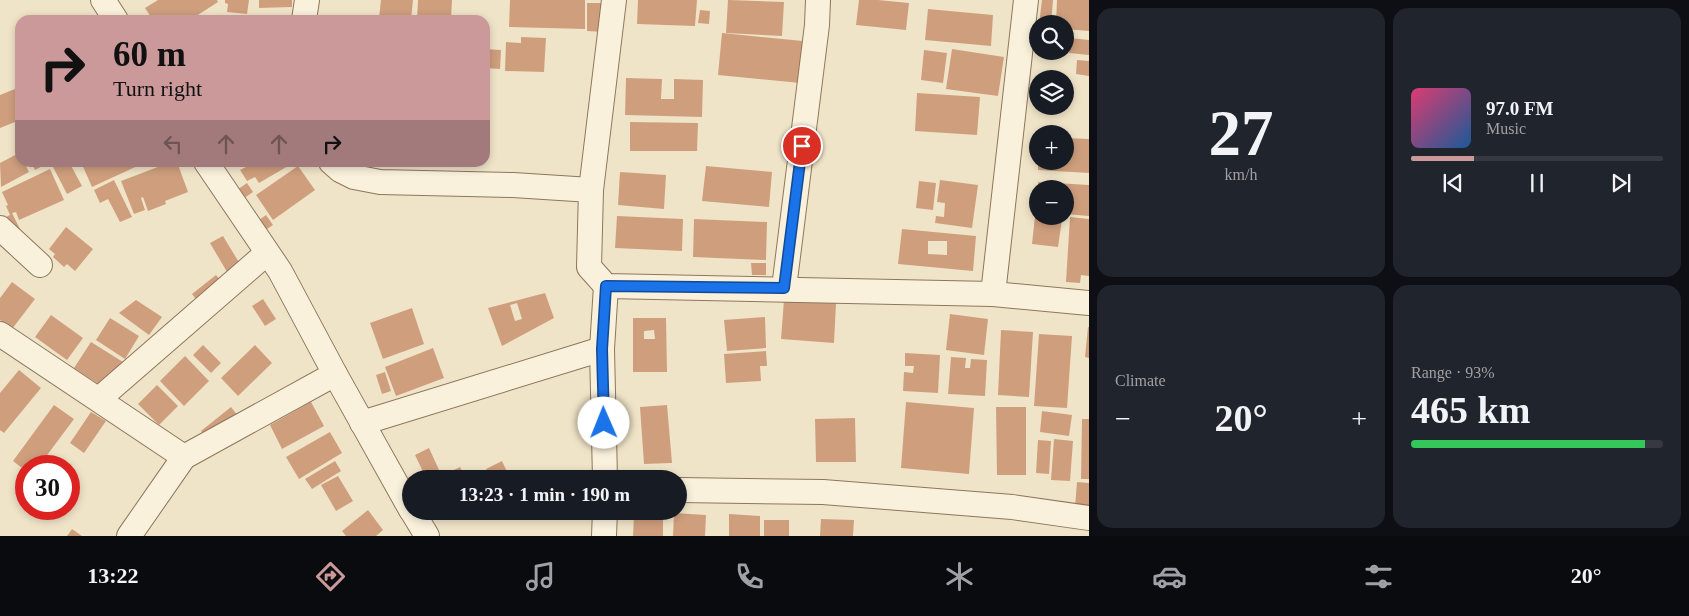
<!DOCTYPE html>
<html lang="en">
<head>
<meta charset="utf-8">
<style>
	body { margin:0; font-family:"Times New Roman",serif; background:#20242c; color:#f1f3f6; height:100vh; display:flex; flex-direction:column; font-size:19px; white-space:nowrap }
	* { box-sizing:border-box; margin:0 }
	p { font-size:16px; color:#9ea1a6 }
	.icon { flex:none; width:28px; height:28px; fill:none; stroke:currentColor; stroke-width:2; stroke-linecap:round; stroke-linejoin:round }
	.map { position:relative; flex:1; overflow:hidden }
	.details { display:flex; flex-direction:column; gap:8px; padding:8px; background:#0d0f14; width:600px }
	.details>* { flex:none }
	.top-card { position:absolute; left:15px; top:15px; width:475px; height:152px; border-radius:15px; box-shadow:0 2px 8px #0003; background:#cc999b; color:#111; overflow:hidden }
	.tools { position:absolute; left:1029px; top:15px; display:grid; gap:10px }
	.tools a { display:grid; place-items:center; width:45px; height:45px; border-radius:50%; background:#171b24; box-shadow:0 2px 8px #0003; font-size:25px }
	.speed { position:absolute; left:15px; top:455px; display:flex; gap:10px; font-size:25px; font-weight:700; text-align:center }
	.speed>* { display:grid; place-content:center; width:65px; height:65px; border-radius:50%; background:#171b24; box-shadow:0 2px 8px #0003; line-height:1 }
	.speed .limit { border:8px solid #d22; background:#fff; color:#111 }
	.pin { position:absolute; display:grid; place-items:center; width:42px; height:42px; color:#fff; margin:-21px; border:2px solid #fff; border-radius:50%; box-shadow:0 1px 5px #0007 }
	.me { position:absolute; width:55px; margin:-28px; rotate:359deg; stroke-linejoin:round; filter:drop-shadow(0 0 4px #0008) }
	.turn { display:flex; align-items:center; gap:18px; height:105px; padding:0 15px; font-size:22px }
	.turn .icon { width:65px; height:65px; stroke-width:2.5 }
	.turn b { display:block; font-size:35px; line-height:42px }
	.lanes { display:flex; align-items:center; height:48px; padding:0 15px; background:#0003; justify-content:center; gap:25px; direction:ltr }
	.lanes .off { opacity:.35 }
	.big { font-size:38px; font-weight:600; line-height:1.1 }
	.details .tile { flex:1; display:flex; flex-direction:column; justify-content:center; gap:8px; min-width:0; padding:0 18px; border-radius:15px; background:#20242c }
	.details .dial { align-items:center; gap:0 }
	.dial b { font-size:65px; line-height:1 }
	.song { display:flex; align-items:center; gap:15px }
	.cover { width:60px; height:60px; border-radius:8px; background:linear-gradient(135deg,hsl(340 70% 55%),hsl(210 70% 35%)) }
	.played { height:5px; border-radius:2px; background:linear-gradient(90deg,#cc999b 25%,#363941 25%) }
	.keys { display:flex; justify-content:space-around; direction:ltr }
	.heat { display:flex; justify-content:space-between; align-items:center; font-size:28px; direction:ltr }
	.charge { height:8px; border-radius:4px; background:linear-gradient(90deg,#34c759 93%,#363941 0) }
	.details .tiles { flex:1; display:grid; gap:8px; grid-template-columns:repeat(2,1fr) }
	.trip { position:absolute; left:402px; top:470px; width:285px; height:50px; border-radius:25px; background:#171b24; box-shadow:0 2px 8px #0003; font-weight:600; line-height:50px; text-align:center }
	.dock { display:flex; height:80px; justify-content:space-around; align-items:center; background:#090b0e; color:#9ea1a6 }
	.dock .icon { width:35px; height:35px }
	.dock .current { color:#cc999b }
	.dock b { font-size:22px; color:#f1f3f6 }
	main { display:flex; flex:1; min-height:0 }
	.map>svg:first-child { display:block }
	.building { fill:#cf9f7d; fill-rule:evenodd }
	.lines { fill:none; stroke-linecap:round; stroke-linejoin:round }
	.minor-casing { stroke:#8d765c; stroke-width:26 }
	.minor { stroke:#faf1dc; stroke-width:24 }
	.route-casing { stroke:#114b97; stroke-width:12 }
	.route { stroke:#1a73e8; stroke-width:9 }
</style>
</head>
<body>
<main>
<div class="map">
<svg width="1089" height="536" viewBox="0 0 1089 536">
	<rect width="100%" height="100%" fill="#f0e4c8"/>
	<g class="building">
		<path d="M158,0H217L218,2L190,20H153L145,8Z"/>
		<path d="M225,0H249L247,14L227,12L228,4L225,3Z"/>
		<path d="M259,0H292V7L259,8Z"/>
		<path d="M381,0H413L411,20H384V19L379,18Z"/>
		<path d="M418,0H452L451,20H417Z"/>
		<path d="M510,0H585V29L509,27Z"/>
		<path d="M638,0H697L695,26L637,24Z"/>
		<path d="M728,0L784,2L782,36L726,33Z"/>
		<path d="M859,0H878L909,3L906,30L856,25Z"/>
		<path d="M1042,0H1053L1051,24H1039Z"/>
		<path d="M1057,0H1089V31L1065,29V24H1056Z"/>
		<path d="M587,3H603V32L587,31Z"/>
		<path d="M928,9L993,15L991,46L925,40Z"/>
		<path d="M700,10L710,11L709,24L698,23Z"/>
		<path d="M722,33L803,41L800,83L718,75Z"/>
		<path d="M521,37L546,38L544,72L505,71L506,42L521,43Z"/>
		<path d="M1070,38L1089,40V55L1069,53Z"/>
		<path d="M20,46V62L15,48Z"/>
		<path d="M485,49L501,50L500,69L485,68Z"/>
		<path d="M952,49L1004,57L998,96L946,89Z"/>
		<path d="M924,50L947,53L943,83L921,80Z"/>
		<path d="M1077,60L1089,61V76L1076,74Z"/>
		<path d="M626,78L662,79L661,99H674V79L703,80L702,117L625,115Z"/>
		<path d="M20,87V120L0,128V95Z"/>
		<path d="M917,93L980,97L977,135L915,131Z"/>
		<path d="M630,122L698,123L697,151H630Z"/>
		<path d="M1065,138L1089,139V173L1038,170V161H1065Z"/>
		<path d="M19,153L20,162H24L29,172L1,187L0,163Z"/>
		<path d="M31,162H50L35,170Z"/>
		<path d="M61,162H69L82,186L67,194L53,167Z"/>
		<path d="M81,162H146L92,187Z"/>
		<path d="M171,162H177L188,192L165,201L166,204L148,211L143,197L141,198L145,210L134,214L121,181Z"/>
		<path d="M243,162H295L259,183L255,177L247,181L240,170L246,167Z"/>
		<path d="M298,166L315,190L273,220L256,195Z"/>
		<path d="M706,166L772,172L769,207L702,201Z"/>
		<path d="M50,169L64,200L19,220L16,212L12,213L20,229L10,235L2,219L10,215L6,206L8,205L2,192Z"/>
		<path d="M620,172L666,175L664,209L618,205Z"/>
		<path d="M114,180L132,217L120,222L108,199L100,203L94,190Z"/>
		<path d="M940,180L978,185L972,228L935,223L936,216L944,217L945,203L937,202Z"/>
		<path d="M919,181L936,183L933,210L916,208Z"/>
		<path d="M1038,182L1089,185V216L1065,214V189H1038Z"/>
		<path d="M247,183L253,192L240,201L234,192Z"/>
		<path d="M266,215L273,225L261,233L255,223Z"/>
		<path d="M617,216L683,219L682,251L615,248Z"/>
		<path d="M1035,216L1062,220L1058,247L1032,244Z"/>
		<path d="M1070,217L1089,219V276L1081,275L1080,283L1066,282Z"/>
		<path d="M694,219L767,222L766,260L693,257Z"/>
		<path d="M66,227L93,249L75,271L67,264L64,267L53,257L55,254L49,249Z"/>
		<path d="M902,229L976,236L973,271L898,264ZM928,241H947V255L928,254Z"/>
		<path d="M223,236L243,269L230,277L210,243Z"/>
		<path d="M751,263H766V275H752Z"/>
		<path d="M216,275L223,283L198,302L192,294Z"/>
		<path d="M12,282L35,299L12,329L0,320V298Z"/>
		<path d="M545,293L554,318L502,346L488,308ZM517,303L522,319L515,321L510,305Z"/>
		<path d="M263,299L276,319L265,326L252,306Z"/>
		<path d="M136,300L162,317L149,335L119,313Z"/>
		<path d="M784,300L836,303L834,343L781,339Z"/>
		<path d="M412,308L424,344L383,359L370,323Z"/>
		<path d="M950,314L988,319L984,355L946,350Z"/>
		<path d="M51,315L83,338L67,360L35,337Z"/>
		<path d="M765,317L766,348L727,351L724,320Z"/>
		<path d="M110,318L139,336L125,359L96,340Z"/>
		<path d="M633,318H666L667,372H633ZM654,330L655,339H644V331Z"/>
		<path d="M1088,327H1089V358L1085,357Z"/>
		<path d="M1001,330L1033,332L1029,397L998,395Z"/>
		<path d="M1039,334L1072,336L1067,408L1034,406Z"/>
		<path d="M91,342L123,362L106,389L74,368Z"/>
		<path d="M203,345L221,363L211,373L193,355Z"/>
		<path d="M255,345L272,363L238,396L221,378Z"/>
		<path d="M433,348L444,378L396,396L385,367Z"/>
		<path d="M766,351L767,366H760L761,381L726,383L724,354Z"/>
		<path d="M905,353L940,355L938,393L903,391L904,372L913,373L914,366H905Z"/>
		<path d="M185,356L209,381L184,406L160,381Z"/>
		<path d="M951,357L966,358L965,368H970L971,359L987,360L985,396L948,394Z"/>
		<path d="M19,370L41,388L4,433L0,430V393Z"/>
		<path d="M385,372L391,391L382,394L376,375Z"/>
		<path d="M157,385L178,406L159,425L138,404Z"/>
		<path d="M311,402L324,426L282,449L270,425Z"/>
		<path d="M906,402L974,408L969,474L901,468Z"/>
		<path d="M54,405L74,419L39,466H26V471L13,461Z"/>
		<path d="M667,405L672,463L644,464L640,407Z"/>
		<path d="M231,407L238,416L208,440L201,431Z"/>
		<path d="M996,407H1026V475H997Z"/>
		<path d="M1042,411L1072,415L1069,436L1040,432Z"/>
		<path d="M91,412L106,421L84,453L70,443Z"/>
		<path d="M855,418L856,462H816L815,419Z"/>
		<path d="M1082,419H1089V479H1081Z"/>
		<path d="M330,432L342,453L299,479L286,457Z"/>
		<path d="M1054,439L1073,441L1070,481L1051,480Z"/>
		<path d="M1038,440L1051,441L1049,474L1036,473Z"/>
		<path d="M429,448L440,472L426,478L415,455Z"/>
		<path d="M335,461L341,471L312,489L305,479Z"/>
		<path d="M502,461L509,476L503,479H490L486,469Z"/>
		<path d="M460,467L466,479H441L440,477Z"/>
		<path d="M338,476L353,501L336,511L321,485Z"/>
		<path d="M1077,482L1089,483V509L1075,507Z"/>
		<path d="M368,510L383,530L376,536H346L342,531Z"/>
		<path d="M674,513L706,515L705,536H673Z"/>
		<path d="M729,514L760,516V536H729Z"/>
		<path d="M634,515L663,516V536H633Z"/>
		<path d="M821,519L854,520L853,536H820Z"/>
		<rect x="764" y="520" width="25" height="16"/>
		<path d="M72,529L82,536H67Z"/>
	</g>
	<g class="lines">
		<defs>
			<g id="minor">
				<path d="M103,0L116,20"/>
				<path d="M614,0L591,190L589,267L606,286L993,294L1089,303"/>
				<path d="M304,20L307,0"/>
				<path d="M206,162L280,271L335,374L411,510"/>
				<path d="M331,162L340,170L354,177L380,182L513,185L591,190"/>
				<path d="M0,228L40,265"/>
				<path d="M784,288L817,25L818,0"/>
				<path d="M993,294L1026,0"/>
				<path d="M0,334L184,457"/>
				<path d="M99,399L267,253"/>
				<path d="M362,423L602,349"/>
				<path d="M605,479L602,349L606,286"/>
				<path d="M679,490L823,492L1012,507L1089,518"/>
				<path d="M412,511L427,536"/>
				<path d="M129,536L184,457L335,374"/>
				<path d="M604,536L605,511"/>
			</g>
		</defs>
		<use href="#minor" class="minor-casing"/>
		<use href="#minor" class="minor"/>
	</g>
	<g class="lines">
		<defs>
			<path id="route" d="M604,423L602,349L606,286L784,288L802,146"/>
		</defs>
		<use href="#route" class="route-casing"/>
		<use href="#route" class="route"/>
	</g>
</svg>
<div class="tools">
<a><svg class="icon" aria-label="search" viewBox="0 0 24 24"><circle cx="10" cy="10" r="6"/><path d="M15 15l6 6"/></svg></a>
<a><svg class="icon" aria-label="layers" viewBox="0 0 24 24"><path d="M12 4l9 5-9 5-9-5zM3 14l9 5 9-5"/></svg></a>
<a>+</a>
<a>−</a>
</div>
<div class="speed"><div class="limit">30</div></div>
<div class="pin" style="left:802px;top:146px;background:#d93025"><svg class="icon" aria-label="arrive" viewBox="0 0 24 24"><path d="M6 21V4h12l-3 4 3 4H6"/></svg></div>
<svg class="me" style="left:604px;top:423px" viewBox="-20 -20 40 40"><circle r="19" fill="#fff"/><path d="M0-13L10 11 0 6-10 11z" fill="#1a73e8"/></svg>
<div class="trip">13:23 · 1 min · 190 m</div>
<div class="top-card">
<div class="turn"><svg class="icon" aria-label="right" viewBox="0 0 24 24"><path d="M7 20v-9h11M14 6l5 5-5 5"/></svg><div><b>60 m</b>Turn right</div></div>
<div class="lanes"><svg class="icon off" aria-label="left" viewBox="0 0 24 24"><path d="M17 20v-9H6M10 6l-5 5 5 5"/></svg><svg class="icon off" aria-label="ahead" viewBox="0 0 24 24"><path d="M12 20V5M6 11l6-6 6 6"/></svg><svg class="icon off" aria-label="ahead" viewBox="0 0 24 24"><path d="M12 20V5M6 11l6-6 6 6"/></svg><svg class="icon" aria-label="right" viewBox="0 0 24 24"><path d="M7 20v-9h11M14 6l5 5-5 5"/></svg></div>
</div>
</div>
<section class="details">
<div class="tiles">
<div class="tile dial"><b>27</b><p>km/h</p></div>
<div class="tile">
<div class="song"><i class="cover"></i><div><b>97.0 FM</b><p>Music</p></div></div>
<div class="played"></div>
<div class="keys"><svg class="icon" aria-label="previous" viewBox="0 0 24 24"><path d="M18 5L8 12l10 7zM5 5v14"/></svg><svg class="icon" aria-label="pause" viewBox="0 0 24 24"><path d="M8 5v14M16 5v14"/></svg><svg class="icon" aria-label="next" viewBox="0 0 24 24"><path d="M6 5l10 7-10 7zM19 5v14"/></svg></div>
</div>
<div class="tile"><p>Climate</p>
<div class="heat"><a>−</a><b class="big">20°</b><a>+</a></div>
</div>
<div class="tile"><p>Range · 93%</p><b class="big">465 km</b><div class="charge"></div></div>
</div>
</section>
</main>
<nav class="dock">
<b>13:22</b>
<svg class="icon current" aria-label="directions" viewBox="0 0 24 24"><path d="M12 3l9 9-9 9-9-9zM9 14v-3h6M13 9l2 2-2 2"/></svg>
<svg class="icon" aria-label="music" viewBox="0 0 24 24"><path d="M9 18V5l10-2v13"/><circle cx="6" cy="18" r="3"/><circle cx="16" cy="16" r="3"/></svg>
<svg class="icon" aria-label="phone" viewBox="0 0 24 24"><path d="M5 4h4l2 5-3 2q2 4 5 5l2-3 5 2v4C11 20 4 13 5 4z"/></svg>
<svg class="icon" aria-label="climate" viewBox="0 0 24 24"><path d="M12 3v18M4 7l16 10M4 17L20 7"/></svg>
<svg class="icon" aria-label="car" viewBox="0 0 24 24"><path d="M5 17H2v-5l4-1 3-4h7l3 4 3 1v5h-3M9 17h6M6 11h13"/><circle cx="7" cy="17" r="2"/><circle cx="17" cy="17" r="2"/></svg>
<svg class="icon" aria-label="filters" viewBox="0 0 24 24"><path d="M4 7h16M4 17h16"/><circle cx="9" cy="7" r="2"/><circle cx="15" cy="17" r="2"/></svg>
<b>20°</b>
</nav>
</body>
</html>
